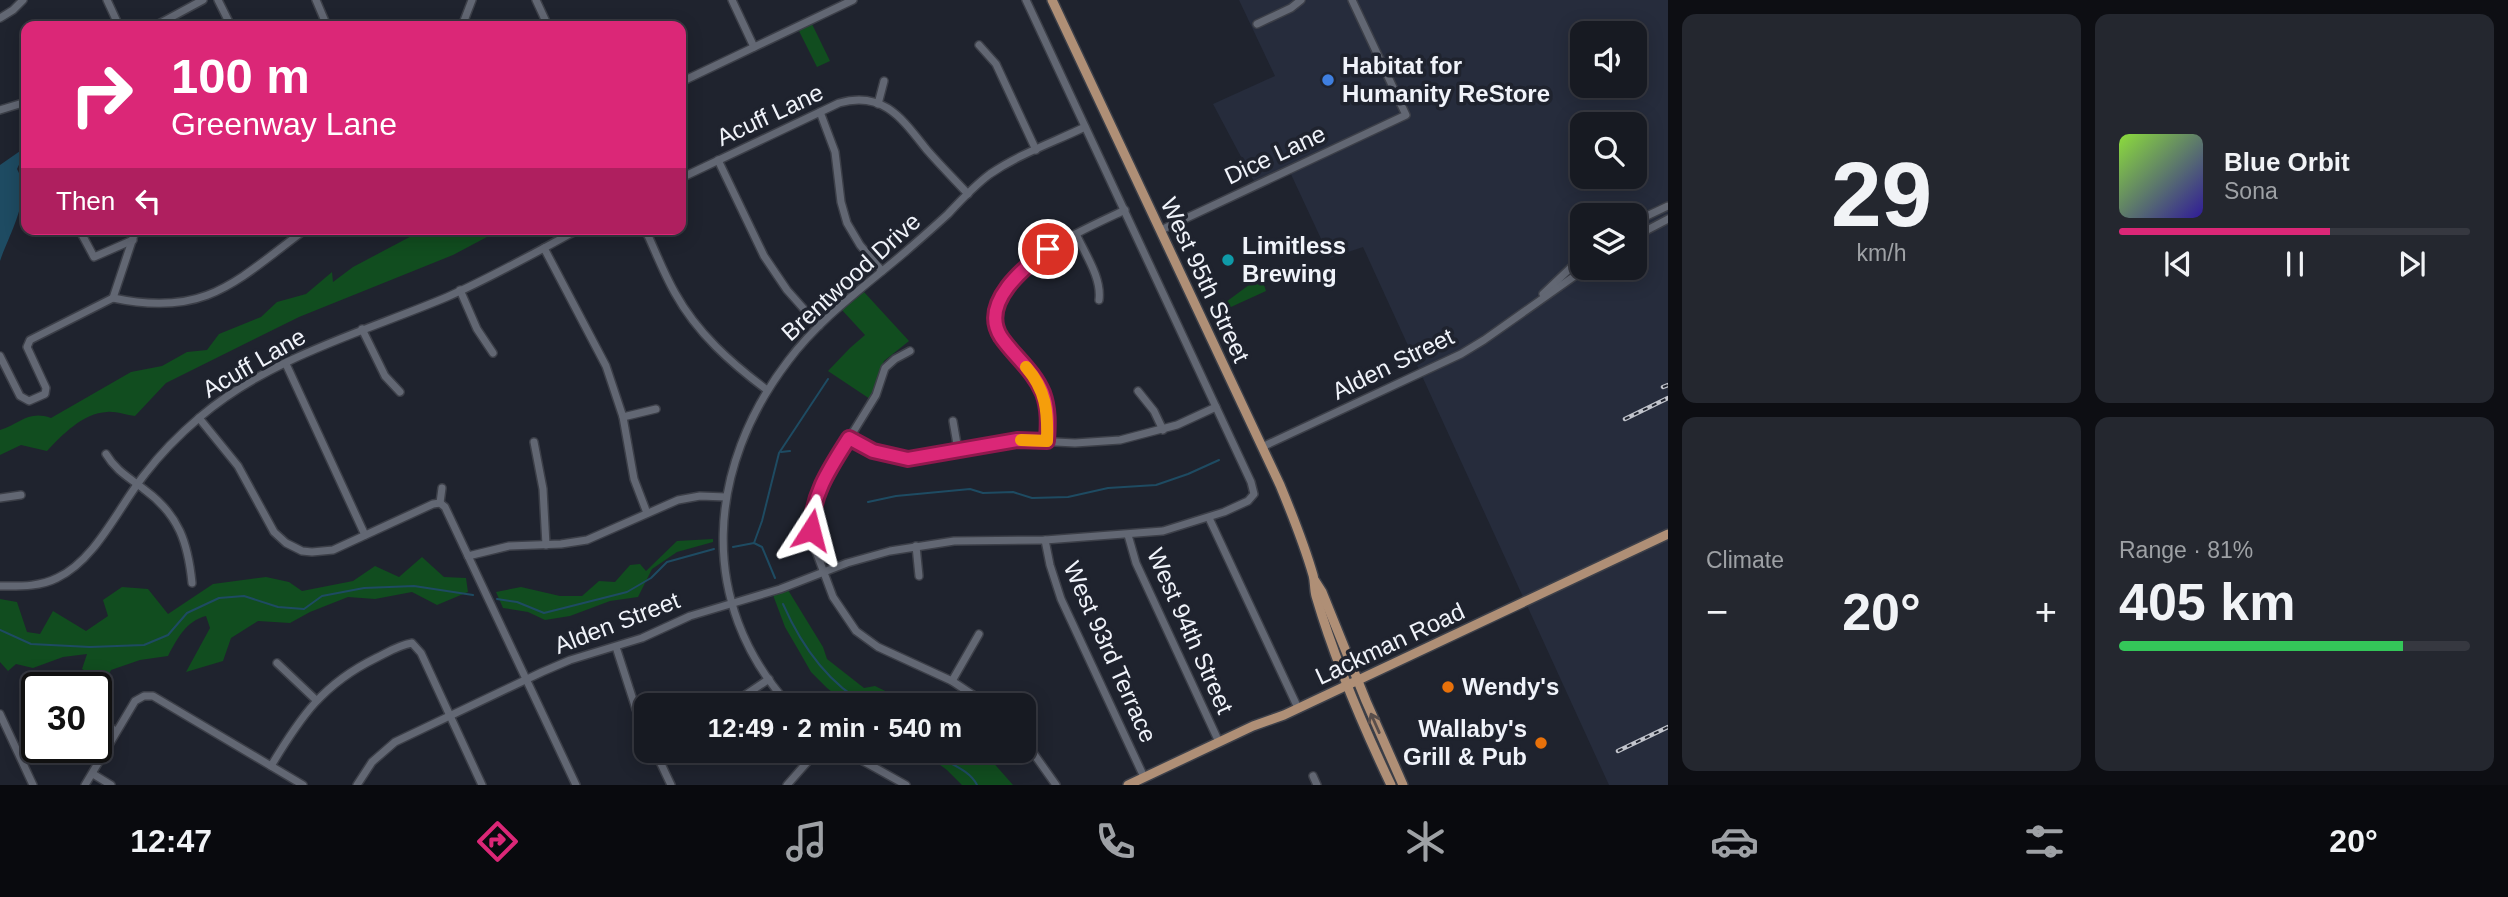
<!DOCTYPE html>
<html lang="en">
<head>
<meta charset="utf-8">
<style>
	body { margin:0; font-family:Arial,sans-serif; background:#24272f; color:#f1f3f6; height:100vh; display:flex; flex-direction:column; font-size:26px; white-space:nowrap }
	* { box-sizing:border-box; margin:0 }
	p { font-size:23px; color:#9ea1a5 }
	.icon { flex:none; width:38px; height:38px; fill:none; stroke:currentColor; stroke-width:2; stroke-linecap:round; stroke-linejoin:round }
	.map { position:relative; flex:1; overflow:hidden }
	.details { display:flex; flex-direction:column; gap:14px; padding:14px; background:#0d0e13; width:840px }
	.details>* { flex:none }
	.hud { position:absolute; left:21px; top:21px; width:665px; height:214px; border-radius:14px; box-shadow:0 4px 18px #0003,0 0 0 2px #363840; background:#db2777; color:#fff; overflow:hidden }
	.buttons { position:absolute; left:1570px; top:21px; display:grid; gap:14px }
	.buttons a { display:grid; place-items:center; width:77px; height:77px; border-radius:14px; background:#171a22; box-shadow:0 4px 18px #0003,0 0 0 2px #363840; font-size:35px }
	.speed { position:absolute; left:21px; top:672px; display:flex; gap:14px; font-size:35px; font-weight:700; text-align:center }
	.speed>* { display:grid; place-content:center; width:91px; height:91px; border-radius:50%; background:#171a22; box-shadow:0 4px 18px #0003,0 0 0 2px #363840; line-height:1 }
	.speed .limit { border:4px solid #111; border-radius:10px; background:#fff; color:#111 }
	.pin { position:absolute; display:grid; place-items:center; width:60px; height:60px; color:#fff; margin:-30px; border:4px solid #fff; border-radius:50%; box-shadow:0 2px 7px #0007 }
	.me { position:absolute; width:77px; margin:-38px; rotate:9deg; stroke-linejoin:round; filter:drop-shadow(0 0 5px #0008) }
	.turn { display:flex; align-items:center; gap:24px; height:147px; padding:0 35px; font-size:32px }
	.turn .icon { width:91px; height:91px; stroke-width:2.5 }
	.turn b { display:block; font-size:49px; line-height:60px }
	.then { display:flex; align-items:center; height:66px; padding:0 35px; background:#0003; gap:14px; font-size:26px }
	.big { font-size:52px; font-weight:700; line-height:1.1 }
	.details .widget { flex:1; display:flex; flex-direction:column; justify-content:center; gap:10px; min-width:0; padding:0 24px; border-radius:14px; background:#24272f }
	.details .dial { align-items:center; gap:0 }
	.dial b { font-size:91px; line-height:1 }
	.song { display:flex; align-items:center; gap:21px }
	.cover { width:84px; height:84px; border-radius:10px; background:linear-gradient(135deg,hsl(90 70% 55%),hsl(250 70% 35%)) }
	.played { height:7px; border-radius:4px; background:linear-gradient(90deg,#db2777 60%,#363840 60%) }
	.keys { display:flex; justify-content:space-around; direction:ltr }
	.heat { display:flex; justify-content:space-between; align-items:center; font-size:38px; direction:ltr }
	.charge { height:10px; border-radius:5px; background:linear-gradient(90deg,#34c759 81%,#363840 0) }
	.details .tiles { flex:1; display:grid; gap:14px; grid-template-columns:repeat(2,1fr) }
	.trip { position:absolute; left:634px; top:693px; width:402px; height:70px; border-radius:14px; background:#171a22; box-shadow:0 4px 18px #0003,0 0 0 2px #363840; font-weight:700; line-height:70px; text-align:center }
	.menu { display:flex; height:112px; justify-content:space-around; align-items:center; background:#090a0e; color:#9ea1a5 }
	.menu .icon { width:49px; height:49px }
	.menu .selected { color:#db2777 }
	.menu b { font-size:32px; color:#f1f3f6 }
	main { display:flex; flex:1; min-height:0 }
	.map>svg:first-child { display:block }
	.built { fill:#262c3c; fill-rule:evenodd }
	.green { fill:#114d1f }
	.water { fill:#1e4b62 }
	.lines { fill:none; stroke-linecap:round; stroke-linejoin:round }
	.stream { stroke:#1e4b62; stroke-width:2 }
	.minor-casing { stroke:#3c3f48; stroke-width:10 }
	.major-casing { stroke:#3c3f48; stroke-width:12 }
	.minor { stroke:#626773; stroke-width:7 }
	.major { stroke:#af8f76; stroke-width:9 }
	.rail-casing { stroke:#c1c4cc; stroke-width:4.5 }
	.rail { stroke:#1f232e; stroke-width:2; stroke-dasharray:5; stroke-linecap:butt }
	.oneway { stroke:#594e4b }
	.route-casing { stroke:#8e194d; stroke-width:18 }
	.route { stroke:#db2777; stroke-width:12 }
	.slow { stroke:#f59e0b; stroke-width:12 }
	.shop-dot { fill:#3f7fe0; stroke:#1f232e; stroke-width:2.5 }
	.culture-dot { fill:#0f9aa8; stroke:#1f232e; stroke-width:2.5 }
	.food-dot { fill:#e8710a; stroke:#1f232e; stroke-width:2.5 }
	.labels { text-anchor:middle; stroke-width:7; stroke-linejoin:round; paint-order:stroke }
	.poi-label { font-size:24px; font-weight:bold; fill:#f0f3fa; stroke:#1f232e; text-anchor:start }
	.street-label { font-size:24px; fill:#f0f3fa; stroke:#1f232e }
</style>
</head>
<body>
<main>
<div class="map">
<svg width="1668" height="785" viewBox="0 0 1668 785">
	<rect width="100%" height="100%" fill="#1f232e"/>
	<path class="built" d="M1239,0H1668V785H1609L1363,247L1330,258L1289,170L1256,185L1213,104L1275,76ZM1582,33H1634V86H1582ZM1582,124H1634V177H1582ZM1582,215H1634V268H1582Z"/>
	<g class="green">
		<path d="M812,24L830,61L817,67L799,31Z"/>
		<path d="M429,229H502L453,255L299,317L166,383L135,416C126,415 115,411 107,412C83,413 62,435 47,451L21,445L0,455V430C20,424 28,410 51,418L131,372L162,366L187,352L207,350L219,334L261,317L277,302L306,294L332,272L333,282L353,267L421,231L426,234Z"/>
		<path d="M1253,282L1264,285L1266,291L1220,312V319L1231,344L1226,347L1209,307L1226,302Z"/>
		<path d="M864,292L909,341L884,361L870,399L828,371L850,348L865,335L842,310Z"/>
		<path d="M713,539V542L677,552L652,569L638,597L610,601L570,616L545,620L528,612L503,608L496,592L521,587L560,596H582L599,581L615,582L630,565L640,564L646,571L677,541Z"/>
		<path d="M422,557L444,577L466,578L468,592L437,605L412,592L375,599L348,597L310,612L290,623L258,621L231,638L223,661L186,672L210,628L206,616C186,621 177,639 168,656L140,660L111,670L105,682L82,669L87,654L63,657L33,668L16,664L8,671L0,662V599L17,602L27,632L40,634L53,611L86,631L108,616L103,600L122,587L148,589L168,614L213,584L266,577L289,582L302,591L353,581L375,566L399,577Z"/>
		<path d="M788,590L823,647L827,659L864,688L875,686L914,705H849L827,688L811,672L799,651L785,627L773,595Z"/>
		<path d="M921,751H983L1013,785H962L947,770Z"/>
	</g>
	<path class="water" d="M23,149V156L17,169C33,196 9,234 0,261V165Z"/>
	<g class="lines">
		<g class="stream">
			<path d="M781,452L790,451"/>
			<path d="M868,502L896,496L970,489L983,493L1013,492L1032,498L1068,497L1108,488L1156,485L1188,474L1219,460"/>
			<path d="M754,543L762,521L779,453L828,379"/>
			<path d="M733,547L754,543L762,547L775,578"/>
			<path d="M497,599L517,602L544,613L627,592L651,578L667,562L714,549"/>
			<path d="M783,604C801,645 826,682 867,705"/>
			<path d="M0,630L31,644L90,647L144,645L168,635L187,613L219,598L244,596L278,607L304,609L322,596L364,588L414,586L473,595"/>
			<path d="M930,751C945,763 969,768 977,785"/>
		</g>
		<defs>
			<g id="minor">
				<path d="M107,0L119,26"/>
				<path d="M218,0L231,26"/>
				<path d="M316,0L327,26"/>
				<path d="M536,0L548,26"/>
				<path d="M732,0L754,47"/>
				<path d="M0,18L13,10L23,0"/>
				<path d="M1257,24L1291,8L1301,0"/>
				<path d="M155,26L203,0"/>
				<path d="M462,26L472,0"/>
				<path d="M979,45L996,64L1036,150"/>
				<path d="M681,82L853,0"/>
				<path d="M878,104L884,81"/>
				<path d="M0,110L26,102"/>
				<path d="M820,112L835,152L841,202L847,223L860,245L882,271"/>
				<path d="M718,160L764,256L787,290L819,326"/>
				<path d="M681,178L839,103C884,90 903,120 927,150C940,165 954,179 968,194"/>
				<path d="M1634,222L1668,206"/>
				<path d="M79,229L94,257L133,240"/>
				<path d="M136,229L113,298C206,318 236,281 306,229"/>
				<path d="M645,229C655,250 663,272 675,293C697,333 731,363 767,390"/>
				<path d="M1161,230L1406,115L1352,0"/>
				<path d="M1076,234C1085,254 1102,278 1099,300"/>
				<path d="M1634,237L1668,219"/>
				<path d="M544,248L606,366L623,417L634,479L647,513"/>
				<path d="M460,290L477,329L493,353"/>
				<path d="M1543,294L1582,257"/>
				<path d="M362,329L385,376L400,392"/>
				<path d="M910,351L895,359L885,368L876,395L818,489L812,519L814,546L833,597L856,631L878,647L952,681L988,705"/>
				<path d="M0,356L20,396L29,401L45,394L46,388L27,347L30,340L113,298"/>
				<path d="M286,364L365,535"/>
				<path d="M1138,391L1154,411L1163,430"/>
				<path d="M623,417L656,409"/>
				<path d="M199,418L238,466L274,532L286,543L302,551L312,552L333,550L433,504L440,503"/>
				<path d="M953,421L958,450"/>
				<path d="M849,438L887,456L916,458L1017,440L1075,443L1120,440L1177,425L1216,407"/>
				<path d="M1047,441C1049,385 1035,378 1001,337C970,277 1085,229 1125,210"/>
				<path d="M534,442L543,489L546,545"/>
				<path d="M1262,447L1461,354L1484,340L1586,268"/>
				<path d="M106,454C116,471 130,478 145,490C179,515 188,543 192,583"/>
				<path d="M0,498L21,495"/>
				<path d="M440,503L445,507L576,785"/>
				<path d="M440,503L442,488"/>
				<path d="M1209,518L1298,708"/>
				<path d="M1128,535L1136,563L1219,742"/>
				<path d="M1045,540L1050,565L1061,599L1144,777"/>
				<path d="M916,546L919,576"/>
				<path d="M468,556L509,546L561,544L587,540L678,500L700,496L726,497"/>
				<path d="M0,586C20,586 39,587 57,578C96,560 119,506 145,474C161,453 180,434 200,417C270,357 364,332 447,297C492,277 535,253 579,229"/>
				<path d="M616,647L636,709L646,731"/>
				<path d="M277,663L316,700"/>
				<path d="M952,681L979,634"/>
				<path d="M735,702L769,679"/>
				<path d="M789,705C696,602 707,467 788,361C820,318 864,287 904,253C919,240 934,227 948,214C961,200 975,185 990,174C1019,154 1054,142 1085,127"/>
				<path d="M0,714L33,785"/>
				<path d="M96,720L116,731"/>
				<path d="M1024,740L1056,785"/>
				<path d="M655,751L671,785"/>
				<path d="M845,751L906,785"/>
				<path d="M271,766C301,716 323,684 376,658C388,652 399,645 412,643L421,653L482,785"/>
				<path d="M93,774L111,785"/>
				<path d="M1313,776L1317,785"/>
				<path d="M85,785L135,701L144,696H153L303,785"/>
				<path d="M357,785L372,762L395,742L542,672L570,660L642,638L690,616L780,589L847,563L890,551L954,541L1045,540L1163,531L1224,512L1248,501L1254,494L1251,482L1026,0"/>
				<path d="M787,785L817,751"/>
			</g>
			<g id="major">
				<path d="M1052,0L1280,485C1292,514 1304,544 1313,575C1315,582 1314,589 1316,596C1335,661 1362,724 1391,785"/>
				<path d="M1315,581L1322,592L1366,701L1403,785"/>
				<path d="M1128,785L1253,726L1284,715L1668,534"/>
			</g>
		</defs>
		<use href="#minor" class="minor-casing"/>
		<use href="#major" class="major-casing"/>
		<use href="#minor" class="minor"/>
		<use href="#major" class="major"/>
		<defs>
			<g id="rail">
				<path d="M1663,387L1668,385"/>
				<path d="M1625,419L1668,398"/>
				<path d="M1618,751L1668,727"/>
			</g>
		</defs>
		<use href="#rail" class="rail-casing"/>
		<use href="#rail" class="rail"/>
	</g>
	<defs><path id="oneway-shaft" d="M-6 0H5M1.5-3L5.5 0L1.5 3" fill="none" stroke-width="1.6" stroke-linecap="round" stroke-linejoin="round" transform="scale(1.75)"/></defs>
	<use class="oneway" href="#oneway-shaft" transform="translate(1375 723) rotate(-114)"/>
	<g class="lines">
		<defs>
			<path id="route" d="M811,530C812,494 830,468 849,438L873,451L908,459L1017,440L1047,441C1048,425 1049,409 1043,393C1034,371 1014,356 1001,337C979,303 1025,267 1048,249"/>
		</defs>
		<use href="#route" class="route-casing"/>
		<use href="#route" class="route"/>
		<path class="slow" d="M1021,440L1047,441C1048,411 1046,390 1026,367"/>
	</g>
	<circle class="shop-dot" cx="1328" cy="80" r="7"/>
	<circle class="culture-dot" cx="1228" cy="260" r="7"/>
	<g class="food-dot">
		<circle cx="1448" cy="687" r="7"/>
		<circle cx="1541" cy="743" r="7"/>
	</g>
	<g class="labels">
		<g class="poi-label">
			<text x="1342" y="74">Habitat for<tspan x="1342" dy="28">Humanity ReStore</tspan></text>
			<text x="1242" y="254">Limitless<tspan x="1242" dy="28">Brewing</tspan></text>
			<text x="1462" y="695">Wendy's</text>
			<text x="1527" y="737" text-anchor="end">Wallaby's<tspan x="1527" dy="28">Grill &amp; Pub</tspan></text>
		</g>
		<g class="street-label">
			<text transform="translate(770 115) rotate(-25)" y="8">Acuff Lane</text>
			<text transform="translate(1275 155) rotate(-25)" y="8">Dice Lane</text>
			<text transform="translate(851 277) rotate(-42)" y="8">Brentwood Drive</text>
			<text transform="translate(1205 280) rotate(65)" y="8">West 95th Street</text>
			<text transform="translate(254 363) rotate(-30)" y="8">Acuff Lane</text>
			<text transform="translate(1393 364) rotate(-26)" y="8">Alden Street</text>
			<text transform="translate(617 623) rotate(-21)" y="8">Alden Street</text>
			<text transform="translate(1190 631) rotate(66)" y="8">West 94th Street</text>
			<text transform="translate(1390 644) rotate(-25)" y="8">Lackman Road</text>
			<text transform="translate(1110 652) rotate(66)" y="8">West 93rd Terrace</text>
		</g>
	</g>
</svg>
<div class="buttons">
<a><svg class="icon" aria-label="sound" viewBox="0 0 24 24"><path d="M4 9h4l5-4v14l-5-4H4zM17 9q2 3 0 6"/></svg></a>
<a><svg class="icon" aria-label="search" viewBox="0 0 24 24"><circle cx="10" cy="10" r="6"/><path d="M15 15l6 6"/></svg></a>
<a><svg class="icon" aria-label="layers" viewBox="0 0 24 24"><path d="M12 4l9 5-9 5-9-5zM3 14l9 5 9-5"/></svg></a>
</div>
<div class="speed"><div class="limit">30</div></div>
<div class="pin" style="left:1048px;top:249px;background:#d93025"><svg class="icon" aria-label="arrive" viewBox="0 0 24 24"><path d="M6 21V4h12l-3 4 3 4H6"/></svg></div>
<svg class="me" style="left:811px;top:530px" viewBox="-20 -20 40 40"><path d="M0-17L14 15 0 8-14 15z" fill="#db2777" stroke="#fff" stroke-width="4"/></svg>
<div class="trip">12:49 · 2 min · 540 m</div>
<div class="hud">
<div class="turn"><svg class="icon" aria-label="right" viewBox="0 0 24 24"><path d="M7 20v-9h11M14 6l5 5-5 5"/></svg><div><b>100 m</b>Greenway Lane</div></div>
<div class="then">Then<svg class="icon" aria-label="left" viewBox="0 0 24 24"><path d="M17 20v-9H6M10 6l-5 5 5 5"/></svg></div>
</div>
</div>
<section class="details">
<div class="tiles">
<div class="widget dial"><b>29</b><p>km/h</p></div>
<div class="widget">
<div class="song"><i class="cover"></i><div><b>Blue Orbit</b><p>Sona</p></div></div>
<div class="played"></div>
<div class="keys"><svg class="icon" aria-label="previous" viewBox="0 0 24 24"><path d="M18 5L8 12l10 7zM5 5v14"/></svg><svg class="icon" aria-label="pause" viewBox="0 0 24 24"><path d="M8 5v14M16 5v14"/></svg><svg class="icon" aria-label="next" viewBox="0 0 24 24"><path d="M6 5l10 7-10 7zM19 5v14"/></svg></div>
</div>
<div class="widget"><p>Climate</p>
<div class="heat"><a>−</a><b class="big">20°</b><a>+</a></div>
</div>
<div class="widget"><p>Range · 81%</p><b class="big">405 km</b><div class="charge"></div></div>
</div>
</section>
</main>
<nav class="menu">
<b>12:47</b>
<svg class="icon selected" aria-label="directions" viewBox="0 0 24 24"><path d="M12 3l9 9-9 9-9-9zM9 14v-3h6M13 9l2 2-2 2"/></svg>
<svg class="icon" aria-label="music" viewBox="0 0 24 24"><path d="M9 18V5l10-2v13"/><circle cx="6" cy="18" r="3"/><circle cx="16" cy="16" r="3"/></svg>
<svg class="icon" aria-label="phone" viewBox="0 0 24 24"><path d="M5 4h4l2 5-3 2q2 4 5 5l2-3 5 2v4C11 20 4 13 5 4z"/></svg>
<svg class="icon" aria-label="climate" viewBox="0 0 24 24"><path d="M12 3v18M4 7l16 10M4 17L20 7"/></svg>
<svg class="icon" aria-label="car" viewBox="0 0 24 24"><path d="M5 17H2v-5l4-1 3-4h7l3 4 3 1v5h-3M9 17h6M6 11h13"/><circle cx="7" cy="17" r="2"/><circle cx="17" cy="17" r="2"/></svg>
<svg class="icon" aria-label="filters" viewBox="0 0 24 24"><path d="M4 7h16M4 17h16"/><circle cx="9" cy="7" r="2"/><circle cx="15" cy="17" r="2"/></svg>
<b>20°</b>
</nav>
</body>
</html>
